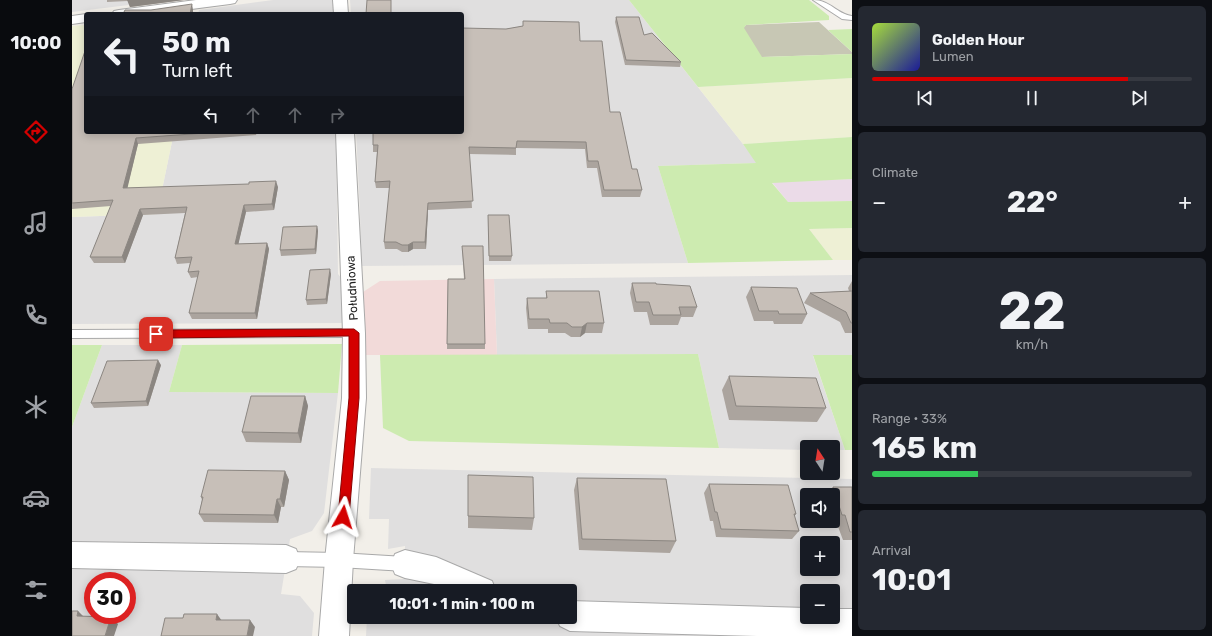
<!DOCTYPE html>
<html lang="en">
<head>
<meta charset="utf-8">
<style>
	body { margin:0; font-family:Rubik,sans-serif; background:#242831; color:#f1f3f6; height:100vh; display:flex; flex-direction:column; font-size:15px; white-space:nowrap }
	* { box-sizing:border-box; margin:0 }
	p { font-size:13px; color:#9ea1a6 }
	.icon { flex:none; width:22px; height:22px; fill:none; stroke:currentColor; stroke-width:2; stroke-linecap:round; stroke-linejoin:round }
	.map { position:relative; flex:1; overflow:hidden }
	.drawer { display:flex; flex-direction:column; gap:6px; padding:6px; background:#0d0f14; width:360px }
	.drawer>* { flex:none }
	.banner { position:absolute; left:12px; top:12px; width:380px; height:122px; border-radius:4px; box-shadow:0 2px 10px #0003; background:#171b24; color:#f1f3f6; overflow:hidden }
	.needle { width:26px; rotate:348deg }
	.fabs { position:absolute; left:728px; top:440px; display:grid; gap:8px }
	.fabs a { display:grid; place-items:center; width:40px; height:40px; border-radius:4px; background:#171b24; box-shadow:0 2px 10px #0003; font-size:20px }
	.speed { position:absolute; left:12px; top:572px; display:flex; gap:8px; font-size:20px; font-weight:700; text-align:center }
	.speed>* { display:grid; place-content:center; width:52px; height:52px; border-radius:50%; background:#171b24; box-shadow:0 2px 10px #0003; line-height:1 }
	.speed .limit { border:6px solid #d22; background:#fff; color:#111 }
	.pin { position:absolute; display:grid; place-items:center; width:34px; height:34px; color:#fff; margin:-17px; border-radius:8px; box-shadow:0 2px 6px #0006 }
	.me { position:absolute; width:44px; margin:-22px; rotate:6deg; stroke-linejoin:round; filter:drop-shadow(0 0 3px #0008) }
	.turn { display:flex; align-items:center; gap:14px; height:84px; padding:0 12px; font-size:18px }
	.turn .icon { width:52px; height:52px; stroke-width:2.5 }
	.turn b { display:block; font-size:28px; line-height:34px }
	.lanes { display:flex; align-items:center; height:38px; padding:0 12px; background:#0003; justify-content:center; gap:20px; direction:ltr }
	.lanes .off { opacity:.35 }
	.big { font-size:30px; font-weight:700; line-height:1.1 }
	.drawer .widget { flex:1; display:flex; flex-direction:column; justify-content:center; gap:6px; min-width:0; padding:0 14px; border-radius:6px; background:#242831 }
	.drawer .dial { align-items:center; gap:0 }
	.dial b { font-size:52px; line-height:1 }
	.song { display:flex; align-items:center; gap:12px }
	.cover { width:48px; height:48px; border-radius:6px; background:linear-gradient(135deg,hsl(80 70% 55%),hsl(240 70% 35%)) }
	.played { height:4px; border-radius:2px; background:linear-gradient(90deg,#d40000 80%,#363941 80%) }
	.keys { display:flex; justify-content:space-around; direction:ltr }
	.heat { display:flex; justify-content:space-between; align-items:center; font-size:22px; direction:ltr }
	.charge { height:6px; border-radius:3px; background:linear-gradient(90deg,#34c759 33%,#363941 0) }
	.trip { position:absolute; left:275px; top:584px; width:230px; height:40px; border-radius:4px; background:#171b24; box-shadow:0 2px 10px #0003; font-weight:700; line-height:40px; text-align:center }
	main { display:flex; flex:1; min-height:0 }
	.dock { display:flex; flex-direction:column; width:72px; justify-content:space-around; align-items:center; background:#090b0e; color:#9ea1a6 }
	.dock .icon { width:28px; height:28px }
	.dock .selected { color:#d40000 }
	.dock b { font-size:18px; color:#f1f3f6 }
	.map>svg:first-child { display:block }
	.residential { fill:#e0dfdf; fill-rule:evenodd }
	.commercial { fill:#f2dad9 }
	.industrial { fill:#ebdbe8 }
	.construction { fill:#c7c7b4 }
	.farmland { fill:#eef0d5 }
	.grass { fill:#cdebb0 }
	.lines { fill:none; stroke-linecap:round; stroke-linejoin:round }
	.service-casing { stroke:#a9a9a9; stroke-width:2 }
	.minor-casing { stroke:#a9a9a9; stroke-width:2 }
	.tertiary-casing { stroke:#a9a9a9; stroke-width:2 }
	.service { fill:#fff; fill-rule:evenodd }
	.minor { fill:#fff; fill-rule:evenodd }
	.tertiary { fill:#fff; fill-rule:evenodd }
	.wall { fill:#aba49e }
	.shaded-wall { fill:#8b8681 }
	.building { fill:#c7bfb8; stroke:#8b8681 }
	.route { fill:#d40000; stroke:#8a0000 }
	.labels { text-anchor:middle; stroke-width:4; stroke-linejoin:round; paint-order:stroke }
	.street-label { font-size:12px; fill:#222; stroke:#fff }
</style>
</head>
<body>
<main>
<nav class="dock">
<b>10:00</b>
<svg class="icon selected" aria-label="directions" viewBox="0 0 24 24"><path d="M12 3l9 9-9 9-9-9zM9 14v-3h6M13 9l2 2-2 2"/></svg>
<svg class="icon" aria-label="music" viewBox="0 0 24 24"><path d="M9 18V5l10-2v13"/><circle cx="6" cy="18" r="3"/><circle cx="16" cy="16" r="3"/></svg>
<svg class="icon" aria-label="phone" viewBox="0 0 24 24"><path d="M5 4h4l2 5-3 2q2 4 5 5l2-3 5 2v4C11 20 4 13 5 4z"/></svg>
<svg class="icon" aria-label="climate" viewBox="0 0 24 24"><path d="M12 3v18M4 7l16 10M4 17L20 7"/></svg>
<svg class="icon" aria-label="car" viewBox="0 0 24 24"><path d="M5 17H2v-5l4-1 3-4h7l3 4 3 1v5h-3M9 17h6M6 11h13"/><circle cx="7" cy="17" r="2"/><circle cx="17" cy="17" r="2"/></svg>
<svg class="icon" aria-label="filters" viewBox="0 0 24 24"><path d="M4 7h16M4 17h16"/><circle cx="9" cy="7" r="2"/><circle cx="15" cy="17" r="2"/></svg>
</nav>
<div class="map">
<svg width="780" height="636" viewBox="0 0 780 636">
	<rect width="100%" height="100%" fill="#f2efe9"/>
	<g class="residential">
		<path d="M0,0H97L0,12Z"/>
		<path d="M201,0H262V14H126L127,10Z"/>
		<path d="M278,0H557L671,144L685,163L586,166L616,263L289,266L288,213L284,132H390V14H279Z"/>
		<path d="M102,132H264L266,274L271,280L273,323L0,324V217L85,214Z"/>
		<path d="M780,275V355L741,356L773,450H761V447H735V450L647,448L626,354L425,355L422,279Z"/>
		<path d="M30,345H110L97,392L266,393L252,513L240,531L218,539L209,594L228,596L242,613L240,636H0V427ZM21,581H55V615H21Z"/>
		<path d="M299,468L780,479V636H294L295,617H498V591H315L313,580L332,579L333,546L316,549L317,519H297ZM735,495H761V521H735ZM735,543H761V569H735ZM735,591H761V617H735Z"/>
	</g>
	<path class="commercial" d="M422,279L425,355H294L291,292L308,281Z"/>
	<path class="industrial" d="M780,179V201L716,202L700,182Z"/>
	<path class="construction" d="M747,22L780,52V54L689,57L671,28L674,25Z"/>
	<g class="farmland">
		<path d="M14,25V132H102L85,214L0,217V26Z"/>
		<path d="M780,78V137L671,144L626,87Z"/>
		<path d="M780,228V260H761L737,229Z"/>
	</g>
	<g class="grass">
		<path d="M557,0H737L757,16V20L674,25L672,28L690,57L780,54V78L626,87Z"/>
		<path d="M780,29V52L756,30Z"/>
		<path d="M780,137V179L700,183L716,202L780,201V228L737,229L761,260L616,263L586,166L684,163L671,144Z"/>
		<path d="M270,344L266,393L97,392L110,345Z"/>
		<path d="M0,345H30L0,427Z"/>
		<path d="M626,354L647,448L337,441L311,428L308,355Z"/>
		<path d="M741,355H780V450H773Z"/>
	</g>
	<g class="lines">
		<defs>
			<g id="service">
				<path d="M741,0C758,0 765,14 780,16V20L770,19Z"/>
				<path d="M282,329L286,330L288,333L286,336L282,337L0,338V330Z"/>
				<path d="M214,552L267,553L333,557L338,559L340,564L338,569L333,571L267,567L214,566L209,564L207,559L209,554Z"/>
			</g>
			<g id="minor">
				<path d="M261,0H275L276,14H262Z"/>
				<path d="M264,132H282L293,333L294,398L281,560L277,636H247L253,560L270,398L271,333Z"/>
				<path d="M0,542L214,545L224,549L228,559L224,569L214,573L0,568Z"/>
				<path d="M333,550L364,557L420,581L424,591H377L362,584L333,578L323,574L319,564L323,554Z"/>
				<path d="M498,601L735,608V617H761V609H780V636H685L498,631L488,626L484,617H498Z"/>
			</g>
			<g id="tertiary">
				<path d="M124,0H165L163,3L158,4L81,14H40L42,11L47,10Z"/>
				<path d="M14,14V22L0,24V16L14,14H16Z"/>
			</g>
		</defs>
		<use href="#service" class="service-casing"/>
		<use href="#minor" class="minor-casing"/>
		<use href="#tertiary" class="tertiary-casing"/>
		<use href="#service" class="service"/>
		<use href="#minor" class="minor"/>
		<use href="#tertiary" class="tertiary"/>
	</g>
	<g class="wall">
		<path d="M35,0H112L58,7L56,1L35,2Z"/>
		<path d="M544,17L572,35L609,62L608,67L553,65L543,22Z"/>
		<path d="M451,21L508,41L538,112L560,169L570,190L568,197H530L525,168H515L513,149L444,148V155L397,154L400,208L356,210L354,249H341L336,252H330L325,249H313L312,242L318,188H304L303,182L305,152H301V145L434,29L451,26Z"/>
		<path d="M0,89L14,132H185L184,135L66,144L55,188L206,187L202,210L174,212L166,244L195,243L197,249L185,319H120L117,313L126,277L119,278L116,272L118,263L105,264L103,258L113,213L71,215L53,263H22L18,257L39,206L0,209Z"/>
		<path d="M416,215L440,256L439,261H417Z"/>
		<path d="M245,226L246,231L244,254L209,256L208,250Z"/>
		<path d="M390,246L413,344V349H375L376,279H392Z"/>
		<path d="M259,274L255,304L235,305L234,300Z"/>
		<path d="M780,281V333H773L768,322L732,303L738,293L777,291L776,288Z"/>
		<path d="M560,283L584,284L625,307L621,317H609L606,325H578L575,312H562L558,293Z"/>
		<path d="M679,287L735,314L730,324H702L701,321H682L674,297Z"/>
		<path d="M474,291L532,323L530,333H513L508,337H499L493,333H476V329H456L454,308L455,298H474Z"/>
		<path d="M89,365L76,406L22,408L19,403Z"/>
		<path d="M657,376L754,408L745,422L657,420L650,390Z"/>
		<path d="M233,396L236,406L229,443L174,442L170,432Z"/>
		<path d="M213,471L217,480L212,507H209L206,523L132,522L127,514L130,500L129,497Z"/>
		<path d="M396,475L462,518L460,530L396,528Z"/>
		<path d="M505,478L604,541L598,553L507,550L502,490Z"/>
		<path d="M637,484L724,514L722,517L727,531L720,539L644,537L641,521H638L632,493Z"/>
		<path d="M761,487H780V540H771L765,524H763L761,519V495H754Z"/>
	</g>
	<g class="shaded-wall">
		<path d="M55,0H112L58,7Z"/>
		<path d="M120,4L121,10V14H118Z"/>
		<path d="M64,138L66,144L54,194L51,188Z"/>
		<path d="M204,181L206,187L202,210L200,204Z"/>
		<path d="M356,203V210L354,249L353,242Z"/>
		<path d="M172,205L174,212L165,250L163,244Z"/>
		<path d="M68,209L71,215L53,263L50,257Z"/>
		<path d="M245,226L246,231L244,254L243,249Z"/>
		<path d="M341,242V249L336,252V245Z"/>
		<path d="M195,243L197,249L185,319L183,313Z"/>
		<path d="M258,269L259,274L255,304L254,299Z"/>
		<path d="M515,323L513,333L508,337L510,327Z"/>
		<path d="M86,360L89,365L76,406L74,401Z"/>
		<path d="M233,396L236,406L229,443L226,433Z"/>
		<path d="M213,471L217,480L212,507L208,499Z"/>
		<path d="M205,499L209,507L206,523L202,515Z"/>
		<path d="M6,611L14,619L5,616Z"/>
		<path d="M145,614L150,621L144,620Z"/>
		<path d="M39,617L46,624L42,636H33Z"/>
		<path d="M178,620L183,627L181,636H175Z"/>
	</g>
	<g class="building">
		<path d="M295,0H319V14H294Z"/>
		<path d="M120,4L118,14H51L53,10H79Z"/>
		<path d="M544,17H567L572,35L580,33L609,62L554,60Z"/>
		<path d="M451,21L507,22L508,41H530L538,112H548L560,169H565L570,190H532L526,161H516L514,142L445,141L444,148L397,147L401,201L356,203L353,242H341L336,245H330L324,242H312L318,181L303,182L306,145H301V132H390V28L434,29L451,26Z"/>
		<path d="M13,51H14V132H147L64,138L51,188L177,184V182L204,181L200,204L172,205L163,244L195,243L183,313H117L127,271L116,272L120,257L103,258L115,207L68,209L50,257H18L41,200L0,203V89Z"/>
		<path d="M416,215H437L440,256H417Z"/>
		<path d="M245,226L243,249L208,250L211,227Z"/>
		<path d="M390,246H411L413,344H375L376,279H393Z"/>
		<path d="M258,269L254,299L234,300L238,270Z"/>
		<path d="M560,283H584V284L618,286L625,307H607L609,315H581L577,302H564Z"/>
		<path d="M679,287L725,288L735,314H707L706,311H687Z"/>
		<path d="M474,291H527L532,323H515L510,327H500L495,323H478L477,319H457L455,298H475Z"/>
		<path d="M780,291V323H779L774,312L738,293Z"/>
		<path d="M86,360L74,401L19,403L35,361Z"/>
		<path d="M657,376L744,378L754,408L664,406Z"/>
		<path d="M179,396H233L226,433L170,432Z"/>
		<path d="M136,470L213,471L208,499H205L202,515L127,514L131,497H129Z"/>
		<path d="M396,475L461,477L462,518L396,516Z"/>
		<path d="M505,478L594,479L604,541L510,539Z"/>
		<path d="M637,484L716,485L724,514H722L727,531L649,529L645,512H643Z"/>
		<path d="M761,487H780V532H778L773,515H770Z"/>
		<path d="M0,611H6L5,616L39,617L33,636H0Z"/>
		<path d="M112,614H145L144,620H178L175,636H89L93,618H111Z"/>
	</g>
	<path class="route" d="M282,329L287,333V398L277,517L275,520L271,522L267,520L266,517L277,398V336L84,338L79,334L84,330Z"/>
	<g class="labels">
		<g class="street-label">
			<text transform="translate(280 288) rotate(-93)" y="4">Południowa</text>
		</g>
	</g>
</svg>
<div class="fabs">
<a><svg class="needle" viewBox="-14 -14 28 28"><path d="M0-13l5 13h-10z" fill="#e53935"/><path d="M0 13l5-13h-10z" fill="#9ea1a6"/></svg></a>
<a><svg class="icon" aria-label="sound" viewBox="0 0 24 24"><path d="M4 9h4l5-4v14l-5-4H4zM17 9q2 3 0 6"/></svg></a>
<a>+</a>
<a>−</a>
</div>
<div class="speed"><div class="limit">30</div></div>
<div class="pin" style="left:84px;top:334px;background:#d93025"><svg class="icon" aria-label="arrive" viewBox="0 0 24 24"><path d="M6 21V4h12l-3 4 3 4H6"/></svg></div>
<svg class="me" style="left:271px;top:517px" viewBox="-20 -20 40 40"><path d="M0-17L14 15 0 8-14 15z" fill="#d40000" stroke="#fff" stroke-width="4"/></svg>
<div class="trip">10:01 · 1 min · 100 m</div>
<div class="banner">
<div class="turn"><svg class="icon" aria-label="left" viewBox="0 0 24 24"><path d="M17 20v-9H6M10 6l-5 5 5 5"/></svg><div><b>50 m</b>Turn left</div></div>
<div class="lanes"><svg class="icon" aria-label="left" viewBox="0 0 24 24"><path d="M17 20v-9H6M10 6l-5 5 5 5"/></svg><svg class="icon off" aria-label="ahead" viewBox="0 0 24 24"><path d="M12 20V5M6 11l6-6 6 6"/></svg><svg class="icon off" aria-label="ahead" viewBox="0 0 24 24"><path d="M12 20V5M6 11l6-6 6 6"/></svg><svg class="icon off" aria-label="right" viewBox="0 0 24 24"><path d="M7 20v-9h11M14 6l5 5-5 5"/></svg></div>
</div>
</div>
<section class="drawer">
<div class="widget">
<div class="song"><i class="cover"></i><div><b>Golden Hour</b><p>Lumen</p></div></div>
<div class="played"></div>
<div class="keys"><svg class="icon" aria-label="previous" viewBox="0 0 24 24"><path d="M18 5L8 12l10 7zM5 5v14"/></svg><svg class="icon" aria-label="pause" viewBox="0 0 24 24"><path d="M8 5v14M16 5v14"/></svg><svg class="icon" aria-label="next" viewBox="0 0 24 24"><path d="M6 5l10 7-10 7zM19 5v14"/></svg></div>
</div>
<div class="widget"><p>Climate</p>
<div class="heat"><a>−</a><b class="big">22°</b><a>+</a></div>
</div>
<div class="widget dial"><b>22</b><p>km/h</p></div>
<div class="widget"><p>Range · 33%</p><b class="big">165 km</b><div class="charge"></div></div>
<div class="widget"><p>Arrival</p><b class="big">10:01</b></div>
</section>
</main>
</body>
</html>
